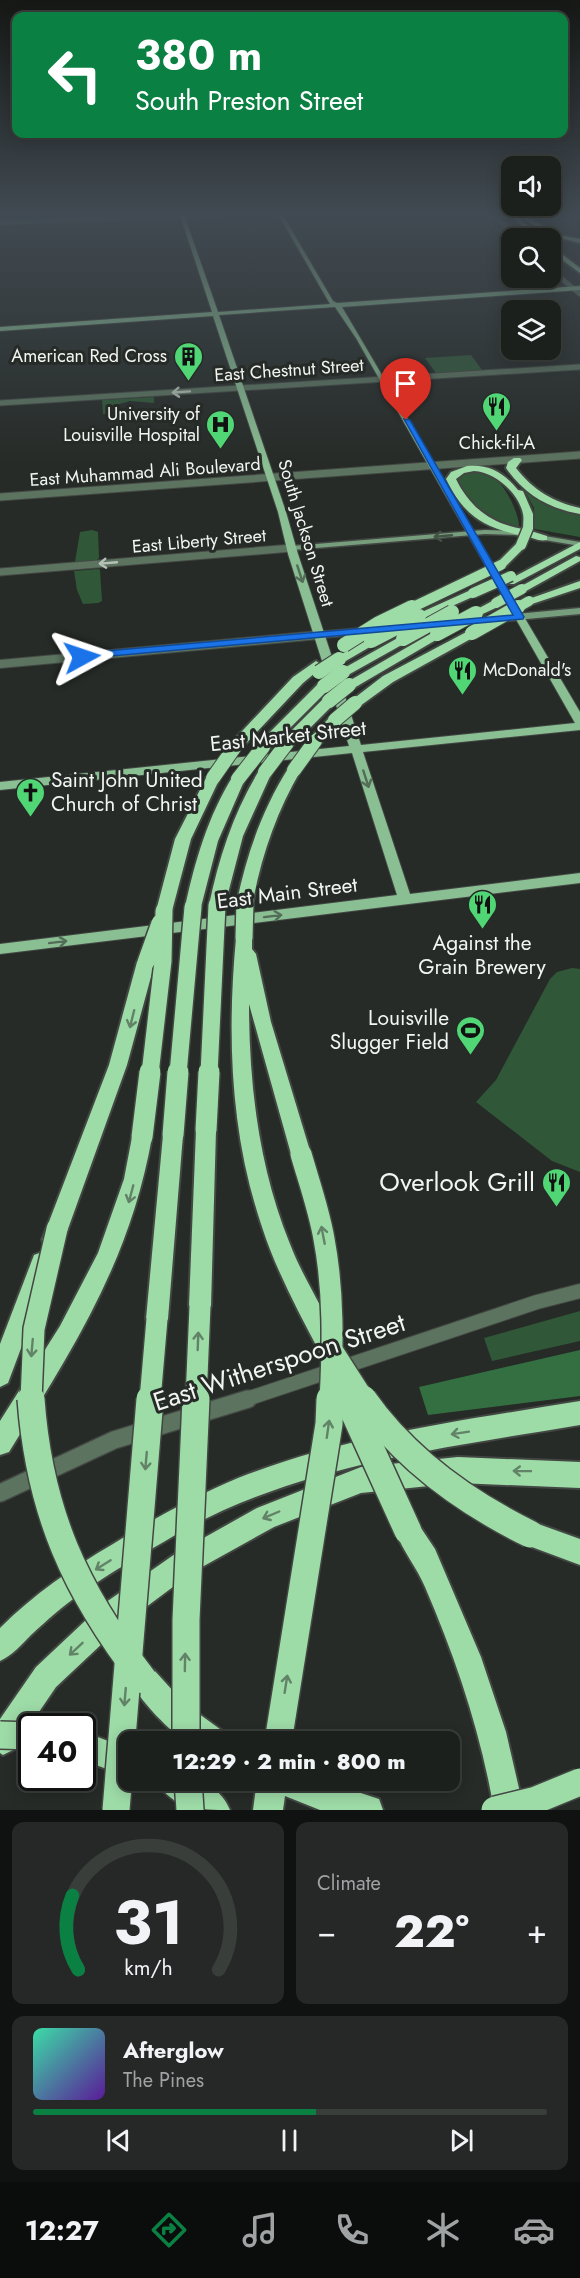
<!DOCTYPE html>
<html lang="en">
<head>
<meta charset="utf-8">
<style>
	body { margin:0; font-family:Jost,sans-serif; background:#252826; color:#f1f3f6; height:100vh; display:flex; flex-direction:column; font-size:22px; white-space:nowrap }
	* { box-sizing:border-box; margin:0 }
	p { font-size:20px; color:#a0a3a4 }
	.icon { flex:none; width:33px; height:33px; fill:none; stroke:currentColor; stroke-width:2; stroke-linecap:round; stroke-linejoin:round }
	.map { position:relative; height:1810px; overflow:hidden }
	.drawer { display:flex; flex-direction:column; gap:12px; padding:12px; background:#0f1210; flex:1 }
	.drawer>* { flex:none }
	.hud { position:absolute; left:12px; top:12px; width:556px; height:126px; border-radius:12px; box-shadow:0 3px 15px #0003,0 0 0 2px #3a3e3b; background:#0b8043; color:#fff; overflow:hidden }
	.fabs { position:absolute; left:501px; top:156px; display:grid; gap:12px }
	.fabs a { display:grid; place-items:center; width:60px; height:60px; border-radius:12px; background:#1c201d; box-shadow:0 3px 15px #0003,0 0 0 2px #3a3e3b; font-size:30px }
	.speed { position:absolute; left:18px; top:1713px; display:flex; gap:12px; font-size:30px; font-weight:700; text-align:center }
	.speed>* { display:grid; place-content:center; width:78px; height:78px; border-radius:50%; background:#1c201d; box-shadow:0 3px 15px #0003,0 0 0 2px #3a3e3b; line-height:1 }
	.speed .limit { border:3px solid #111; border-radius:9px; background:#fff; color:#111 }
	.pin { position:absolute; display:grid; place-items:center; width:51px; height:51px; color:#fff; margin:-62px -26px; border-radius:50% 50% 50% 0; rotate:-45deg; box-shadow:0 0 6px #0007 }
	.pin .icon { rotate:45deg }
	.me { position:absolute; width:66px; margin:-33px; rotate:85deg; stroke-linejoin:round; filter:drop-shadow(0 0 4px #0008) }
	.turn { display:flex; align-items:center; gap:21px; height:126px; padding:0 24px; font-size:27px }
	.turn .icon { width:78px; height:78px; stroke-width:2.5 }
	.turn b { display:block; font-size:42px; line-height:51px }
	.big { font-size:45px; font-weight:800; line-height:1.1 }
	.drawer .widget { flex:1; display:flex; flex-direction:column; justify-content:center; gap:9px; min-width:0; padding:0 21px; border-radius:12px; background:#252826 }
	.drawer .dial { align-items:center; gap:0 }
	.dial svg { height:156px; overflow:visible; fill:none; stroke:#3a3e3b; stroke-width:7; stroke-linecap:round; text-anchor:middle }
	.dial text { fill:#f1f3f6; stroke:none }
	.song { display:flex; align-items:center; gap:18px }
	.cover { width:72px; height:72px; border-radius:9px; background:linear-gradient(135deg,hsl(160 70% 55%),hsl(270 70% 35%)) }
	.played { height:6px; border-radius:3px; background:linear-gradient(90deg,#0b8043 55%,#3a3e3b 55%) }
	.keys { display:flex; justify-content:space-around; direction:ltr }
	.heat { display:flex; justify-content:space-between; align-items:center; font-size:33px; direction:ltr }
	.drawer .tiles { flex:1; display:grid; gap:12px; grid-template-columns:1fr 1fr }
	.widget:last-child { grid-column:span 2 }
	.trip { position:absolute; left:118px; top:1731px; width:342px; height:60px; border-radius:12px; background:#1c201d; box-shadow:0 3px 15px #0003,0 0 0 2px #3a3e3b; font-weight:800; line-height:60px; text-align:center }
	.dock { display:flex; height:96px; justify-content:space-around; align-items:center; background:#0b0d0c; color:#a0a3a4 }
	.dock .icon { width:42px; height:42px }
	.dock .on { color:#0b8043 }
	.dock b { font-size:27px; color:#f1f3f6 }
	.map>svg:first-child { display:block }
	.green { fill:#305838 }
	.forest { fill:#336f41 }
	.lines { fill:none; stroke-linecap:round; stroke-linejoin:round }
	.tertiary-far5-casing { stroke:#434743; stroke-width:6 }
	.tertiary-far4-casing { stroke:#434743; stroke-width:7 }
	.tertiary-far3-casing { stroke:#434743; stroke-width:9 }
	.tertiary-far2-casing { stroke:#434743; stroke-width:10 }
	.tertiary-far1-casing { stroke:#434743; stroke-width:16 }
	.tertiary-casing { stroke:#434743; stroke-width:20 }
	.secondary-casing { stroke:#434743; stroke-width:3 }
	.primary-casing { stroke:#434743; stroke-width:2 }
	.motorway-casing { stroke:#434743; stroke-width:4 }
	.tertiary-far5 { stroke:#5b735f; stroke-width:4.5 }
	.tertiary-far4 { stroke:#5b735f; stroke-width:5 }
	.tertiary-far3 { stroke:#5b735f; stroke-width:7 }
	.tertiary-far2 { stroke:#5b735f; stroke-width:8 }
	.tertiary-far1 { stroke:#5b735f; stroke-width:14 }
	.tertiary { stroke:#5b735f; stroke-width:17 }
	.secondary { fill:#769d7c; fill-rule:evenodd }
	.primary { fill:#8abe93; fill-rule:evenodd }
	.motorway { fill:#9ddba7; fill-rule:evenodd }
	.motorway-bridge-far4-casing { stroke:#434743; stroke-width:13; stroke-linecap:butt }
	.motorway-bridge-far3-casing { stroke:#434743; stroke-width:16; stroke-linecap:butt }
	.motorway-bridge-far2-casing { stroke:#434743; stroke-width:20; stroke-linecap:butt }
	.motorway-bridge-far1-casing { stroke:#434743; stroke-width:24; stroke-linecap:butt }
	.motorway-bridge-casing { stroke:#434743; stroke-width:30; stroke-linecap:butt }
	.motorway-bridge-far4 { stroke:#9ddba7; stroke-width:10 }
	.motorway-bridge-far3 { stroke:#9ddba7; stroke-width:14 }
	.motorway-bridge-far2 { stroke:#9ddba7; stroke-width:17 }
	.motorway-bridge-far1 { stroke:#9ddba7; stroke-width:21 }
	.motorway-bridge { stroke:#9ddba7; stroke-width:27 }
	.oneway { stroke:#b6c1b7 }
	.oneway2 { stroke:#425345 }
	.oneway3 { stroke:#536d58 }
	.oneway4 { stroke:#628367 }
	.route { fill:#1a73e8; stroke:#114b97; stroke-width:1.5 }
	.labels { text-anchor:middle; stroke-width:6; stroke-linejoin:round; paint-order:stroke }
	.far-poi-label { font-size:18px; fill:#f2f5f2; stroke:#262b27; text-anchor:end }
	.far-street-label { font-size:18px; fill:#f2f5f2; stroke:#262b27 }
	.street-label { font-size:21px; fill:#f2f5f2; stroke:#262b27 }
	.poi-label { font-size:21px; fill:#f2f5f2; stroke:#262b27; text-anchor:start }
	.near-poi-label { font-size:26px; fill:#f2f5f2; stroke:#262b27; text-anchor:end }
	.near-street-label { font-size:26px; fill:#f2f5f2; stroke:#262b27 }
</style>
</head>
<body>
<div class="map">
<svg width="580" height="1810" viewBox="0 0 580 1810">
	<rect width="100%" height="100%" fill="#262b27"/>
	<g class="green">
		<path d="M471,355L482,370L436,373L425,358Z"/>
		<path d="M154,397V403L130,401L116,405L121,409L118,412L124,410L127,413L103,414L102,400Z"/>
		<path d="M470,472C477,472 483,472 489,474C503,481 519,511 519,527L515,526V529C490,521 466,505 457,479L460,475Z"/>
		<path d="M523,488L545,503L580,513V537L535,529L534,508Z"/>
		<path d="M92,530L98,532L99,558L96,561L75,562L80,532Z"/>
		<path d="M98,569L100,570L102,601L98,603L83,604L77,590L74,571Z"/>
		<path d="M572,968L580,969V1172L552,1161L476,1102L496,1080L550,979L557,972Z"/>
		<path d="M580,1311V1341L492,1361L484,1338Z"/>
	</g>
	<path class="forest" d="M580,1350V1396L428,1415L419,1387Z"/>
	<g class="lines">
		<defs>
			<g id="tertiary-far5">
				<path d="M490,212L518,238"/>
				<path d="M573,212L580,217"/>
				<path d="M0,223L249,212"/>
				<path d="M550,269L580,294"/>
			</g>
			<path id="tertiary-far4" d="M0,403L579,367"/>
			<g id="tertiary-far3">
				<path d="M0,497L580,455"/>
				<path d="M0,572L292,548"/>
			</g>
			<path id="tertiary-far2" d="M0,664L319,635"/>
			<path id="tertiary-far1" d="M244,1400L537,1302L580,1291"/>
			<path id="tertiary" d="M0,1493L114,1440L248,1399"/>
			<g id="secondary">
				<path d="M485,530L515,531L580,542V546L515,535L485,534L292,550L288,548L292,546Z"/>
				<path d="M580,608V614L462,625L458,622L462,619Z"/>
				<path d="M367,628L370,629V633L319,638L314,635L319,632Z"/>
			</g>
			<path id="primary" d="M179,212H183L218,312L330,304L277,212H281L333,301L337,303L580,286V290L342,307L580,712V730L363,752L410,894L580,873V883L0,954V944L397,895L352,753L0,790V782L349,746L288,554L278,512L213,316L0,331V327L212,312ZM335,307L356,338L575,723L361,745L298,554L286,512L219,315Z"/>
			<g id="motorway">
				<path d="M506,212H512L532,229V231H528Z"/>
				<path d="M526,217L560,235L580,239V243L556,237L524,220Z"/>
				<path d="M550,245L580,268V273L550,251Z"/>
				<path d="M550,262L560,273V275H556L550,269Z"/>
				<path d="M514,458H520L522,460L516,468C533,490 553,502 580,508V514C548,508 525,495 506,468L508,462Z"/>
				<path d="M467,466C490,464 504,473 518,490L523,491L533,514V528L531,531L547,536V540C539,542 532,537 524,536C484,528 464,516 446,479L451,472ZM474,471C495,472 519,493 523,514C524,519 523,524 523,529C492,524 470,508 456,479L464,473Z"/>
				<path d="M521,542L525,543V547L505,567H497V563L517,543Z"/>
				<path d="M580,542V549L514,584H506L504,582Z"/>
				<path d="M576,556L580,557V561L526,591H518L516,589Z"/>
				<path d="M580,581V588L529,605L523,601Z"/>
				<path d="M473,589L479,593L477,595L423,619H415L413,616Z"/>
				<path d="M496,599L500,600V606L476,617L470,613Z"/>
				<path d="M472,629L476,630L478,633L476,636L393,682L360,706L355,707L348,703L383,676Z"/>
				<path d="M437,630L443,634L441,637L354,688L349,689L342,685Z"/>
				<path d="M403,635L407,636L409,639L407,642L348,675L343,676L337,672Z"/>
				<path d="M371,637L377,641L375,644L344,662L339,663L333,659Z"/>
				<path d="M316,661L322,665L321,668L303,683L239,751H229L227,748L229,745L293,677Z"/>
				<path d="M324,682L329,683L331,686L329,689L268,750H258L256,747L258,744L319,683Z"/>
				<path d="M329,697L334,698L336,701L334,704L292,746H282L280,743L282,740L324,698Z"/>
				<path d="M335,716L342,720L340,723L320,744H310L308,741L310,738L330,717Z"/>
				<path d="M294,765L301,770C277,811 262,854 253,901L251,905H239L237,901C247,853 263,808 289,767Z"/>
				<path d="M265,767L272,772L243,836L225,905L223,909H211L209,905C219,857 234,811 260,769Z"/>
				<path d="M213,773L220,778L191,839L172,911L170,915L164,917L158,915L156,911L175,839L206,778Z"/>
				<path d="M238,774L245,779L218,841L201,907L199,911L193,913L187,911L185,907C195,861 208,816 233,776Z"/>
				<path d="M244,931L250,933L252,938V949L256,954L271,1022L311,1154L308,1161L301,1163L294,1161L291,1154L249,1004C249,1085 259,1168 290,1244C303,1278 324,1309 339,1343L335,1351L327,1355L319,1351C298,1311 276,1270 262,1227C230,1133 227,1035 236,938L238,933Z"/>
				<path d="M146,955L152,957L155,962L127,1065L64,1240L61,1247L53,1250L45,1247L42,1240L109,1065L137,962L140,957Z"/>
				<path d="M206,1121L213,1124L216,1130L211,1306L208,1314L200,1317L192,1314L189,1306L196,1130L199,1124Z"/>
				<path d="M173,1126L180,1129L183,1135L168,1319L165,1327L157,1330L149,1327L146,1319L163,1135L166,1129Z"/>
				<path d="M142,1128L149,1131L152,1137C130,1261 74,1347 9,1452L0,1455V1421L60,1326L98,1253L124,1179L132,1137L135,1131Z"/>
				<path d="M42,1252L50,1255L53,1263L8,1383L0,1387V1344L34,1255Z"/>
				<path d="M580,1401V1425C445,1448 297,1465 177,1534C145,1553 111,1572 80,1594C63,1606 46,1621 31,1635C21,1645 13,1655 0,1661V1628C34,1594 72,1568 113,1544C153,1519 195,1496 238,1478C348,1435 465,1420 580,1401Z"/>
				<path d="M458,1457L580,1462V1488L458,1483L361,1493L274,1527L193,1572L122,1625L56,1687L13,1750L3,1755L0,1753V1719L36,1667L102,1605L175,1554L257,1508L361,1467Z"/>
				<path d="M408,1518L417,1522L435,1549L481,1657L506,1732L524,1810H494C481,1733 456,1659 425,1587C417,1568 403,1551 395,1531L399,1522Z"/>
				<path d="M530,1521L580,1539V1565L521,1543L517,1534L521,1525Z"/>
				<path d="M144,1666L154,1670L184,1703L224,1732L228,1742C217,1742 201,1745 190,1742C173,1737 136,1696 130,1680L134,1670Z"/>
				<path d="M82,1731L129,1749V1777L82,1760Z"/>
				<path d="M157,1780C187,1780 217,1778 230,1810C201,1810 171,1810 157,1780Z"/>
				<path d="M257,1780H321L379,1799L383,1810H320L285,1796L283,1810H253Z"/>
			</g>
		</defs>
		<use href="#tertiary-far5" class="tertiary-far5-casing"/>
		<use href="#tertiary-far4" class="tertiary-far4-casing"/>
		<use href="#tertiary-far3" class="tertiary-far3-casing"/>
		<use href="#tertiary-far2" class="tertiary-far2-casing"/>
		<use href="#tertiary-far1" class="tertiary-far1-casing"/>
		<use href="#tertiary" class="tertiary-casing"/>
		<use href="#secondary" class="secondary-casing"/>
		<use href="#primary" class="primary-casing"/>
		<use href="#motorway" class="motorway-casing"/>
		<use href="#tertiary-far5" class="tertiary-far5"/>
		<use href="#tertiary-far4" class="tertiary-far4"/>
		<use href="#tertiary-far3" class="tertiary-far3"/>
		<use href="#tertiary-far2" class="tertiary-far2"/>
		<use href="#tertiary-far1" class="tertiary-far1"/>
		<use href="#tertiary" class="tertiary"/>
		<use href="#secondary" class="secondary"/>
		<use href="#primary" class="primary"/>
		<use href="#motorway" class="motorway"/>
		<defs>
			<g id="motorway-bridge-far4">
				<path d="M521,545L528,528"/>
				<path d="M473,593L511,576"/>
				<path d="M496,603L522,589"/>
				<path d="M409,609L501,565"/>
				<path d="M515,609L529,601"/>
			</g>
			<g id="motorway-bridge-far3">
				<path d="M472,633L518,607"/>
				<path d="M437,634L476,613"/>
				<path d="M403,639L452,612"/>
				<path d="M371,641L419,616"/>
				<path d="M344,645L379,623L412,607"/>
				<path d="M319,672L339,659"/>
				<path d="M324,686L343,672"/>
				<path d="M329,701L349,685"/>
				<path d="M335,720L355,703"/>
				<path d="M294,770L315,741"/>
				<path d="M265,772L287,743"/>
				<path d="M213,778L234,748"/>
				<path d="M238,779L263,747"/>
			</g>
			<g id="motorway-bridge-far2">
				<path d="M244,938L245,901"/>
				<path d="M146,962L160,923"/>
				<path d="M150,1074L163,961L164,911"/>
				<path d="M178,1074L193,907"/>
				<path d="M209,1074L217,905"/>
			</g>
			<g id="motorway-bridge-far1">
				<path d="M206,1130L209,1072"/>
				<path d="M173,1135L178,1072"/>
				<path d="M142,1137L150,1072"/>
				<path d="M301,1154C309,1182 319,1210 324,1239C334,1292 333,1346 330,1400"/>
				<path d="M332,1350L364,1400"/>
				<path d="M337,1370L348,1400"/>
				<path d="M31,1400L34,1329L57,1229"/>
				<path d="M150,1400L157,1319"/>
				<path d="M196,1400L200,1306"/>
			</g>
			<g id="motorway-bridge">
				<path d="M31,1399C39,1511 75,1591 144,1680"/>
				<path d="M348,1399L408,1531"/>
				<path d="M363,1399C405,1459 465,1502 530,1534"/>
				<path d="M0,1735L32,1736"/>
				<path d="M186,1742V1620L196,1399"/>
				<path d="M278,1742L329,1424L330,1399"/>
				<path d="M188,1780L190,1810"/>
				<path d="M116,1810L150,1399"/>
				<path d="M495,1810L536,1800L580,1782"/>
			</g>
		</defs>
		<use href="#motorway-bridge-far4" class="motorway-bridge-far4-casing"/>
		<use href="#motorway-bridge-far3" class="motorway-bridge-far3-casing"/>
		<use href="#motorway-bridge-far2" class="motorway-bridge-far2-casing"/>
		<use href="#motorway-bridge-far1" class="motorway-bridge-far1-casing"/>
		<use href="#motorway-bridge" class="motorway-bridge-casing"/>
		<use href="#motorway-bridge-far4" class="motorway-bridge-far4"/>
		<use href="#motorway-bridge-far3" class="motorway-bridge-far3"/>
		<use href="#motorway-bridge-far2" class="motorway-bridge-far2"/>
		<use href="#motorway-bridge-far1" class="motorway-bridge-far1"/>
		<use href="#motorway-bridge" class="motorway-bridge"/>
	</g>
	<defs><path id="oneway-shaft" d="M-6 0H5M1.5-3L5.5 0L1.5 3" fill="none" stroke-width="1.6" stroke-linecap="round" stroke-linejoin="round" transform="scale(1.5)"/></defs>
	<g class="oneway">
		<use href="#oneway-shaft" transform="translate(181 392) rotate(176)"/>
		<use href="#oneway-shaft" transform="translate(108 563) rotate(175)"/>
	</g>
	<use class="oneway2" href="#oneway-shaft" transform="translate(443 536) rotate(175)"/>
	<g class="oneway3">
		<use href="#oneway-shaft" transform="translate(300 574) rotate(72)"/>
		<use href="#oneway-shaft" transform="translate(366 779) rotate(72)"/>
		<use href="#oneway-shaft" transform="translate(273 916) rotate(-7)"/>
		<use href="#oneway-shaft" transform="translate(58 942) rotate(-7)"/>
	</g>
	<g class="oneway4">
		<use href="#oneway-shaft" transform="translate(132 1019) rotate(104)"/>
		<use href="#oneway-shaft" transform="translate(131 1194) rotate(105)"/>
		<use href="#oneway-shaft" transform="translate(323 1235) rotate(-101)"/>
		<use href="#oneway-shaft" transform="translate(198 1341) rotate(-88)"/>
		<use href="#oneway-shaft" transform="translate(32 1348) rotate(95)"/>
		<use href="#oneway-shaft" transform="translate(328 1429) rotate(-82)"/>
		<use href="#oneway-shaft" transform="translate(460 1433) rotate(171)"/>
		<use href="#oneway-shaft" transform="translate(146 1461) rotate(95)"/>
		<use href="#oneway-shaft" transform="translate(522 1471) rotate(-179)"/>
		<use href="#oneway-shaft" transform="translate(271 1515) rotate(157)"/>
		<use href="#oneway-shaft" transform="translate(103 1565) rotate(148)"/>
		<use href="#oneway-shaft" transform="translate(76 1649) rotate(137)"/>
		<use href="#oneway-shaft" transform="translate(185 1662) rotate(-89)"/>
		<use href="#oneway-shaft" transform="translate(286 1684) rotate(-81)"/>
		<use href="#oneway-shaft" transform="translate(125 1697) rotate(95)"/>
	</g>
	<linearGradient id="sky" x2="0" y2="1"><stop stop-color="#151815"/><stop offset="0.46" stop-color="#414a52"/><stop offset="1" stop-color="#414a52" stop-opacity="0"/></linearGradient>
	<rect width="580" height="465" fill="url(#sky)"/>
	<path class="route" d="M404,419L410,420L524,617L523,619L78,659L77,657L82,653L513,615Z"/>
	<defs>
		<symbol id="building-pin" viewBox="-11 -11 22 30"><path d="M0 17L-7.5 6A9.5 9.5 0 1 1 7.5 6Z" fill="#50d674" stroke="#262b27"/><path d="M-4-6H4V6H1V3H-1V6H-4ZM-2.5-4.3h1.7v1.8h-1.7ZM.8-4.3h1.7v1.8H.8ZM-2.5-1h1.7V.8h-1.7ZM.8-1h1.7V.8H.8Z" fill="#111"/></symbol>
		<symbol id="restaurant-pin" viewBox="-11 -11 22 30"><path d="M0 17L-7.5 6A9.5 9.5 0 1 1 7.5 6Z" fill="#50d674" stroke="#262b27"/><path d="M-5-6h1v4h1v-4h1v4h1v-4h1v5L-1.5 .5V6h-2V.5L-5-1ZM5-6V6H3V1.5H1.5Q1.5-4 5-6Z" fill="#111"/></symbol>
		<symbol id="hospital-pin" viewBox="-11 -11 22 30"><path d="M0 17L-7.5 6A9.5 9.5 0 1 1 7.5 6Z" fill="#50d674" stroke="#262b27"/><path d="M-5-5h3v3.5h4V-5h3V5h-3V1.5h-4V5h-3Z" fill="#111"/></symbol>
		<symbol id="church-pin" viewBox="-11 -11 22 30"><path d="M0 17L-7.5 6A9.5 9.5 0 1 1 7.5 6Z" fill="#50d674" stroke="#262b27"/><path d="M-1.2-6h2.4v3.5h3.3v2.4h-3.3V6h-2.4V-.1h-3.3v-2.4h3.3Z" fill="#111"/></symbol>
		<symbol id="stadium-pin" viewBox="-11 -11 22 30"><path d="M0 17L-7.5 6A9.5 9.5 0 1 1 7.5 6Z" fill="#50d674" stroke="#262b27"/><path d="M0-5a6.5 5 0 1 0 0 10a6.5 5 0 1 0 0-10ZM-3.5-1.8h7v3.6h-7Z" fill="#111"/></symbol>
	</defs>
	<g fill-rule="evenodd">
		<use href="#building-pin" x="172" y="340" width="33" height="45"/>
		<use href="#restaurant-pin" x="480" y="390" width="33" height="45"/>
		<use href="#hospital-pin" x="204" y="408" width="33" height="45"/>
		<use href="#restaurant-pin" x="446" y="654" width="33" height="45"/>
		<use href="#church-pin" x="14" y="776" width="33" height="45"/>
		<use href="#restaurant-pin" x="466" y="888" width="33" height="45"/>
		<use href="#stadium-pin" x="454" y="1014" width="33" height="45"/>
		<use href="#restaurant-pin" x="540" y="1166" width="33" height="45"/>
	</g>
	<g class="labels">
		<g class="far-poi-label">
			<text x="167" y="362">American Red Cross</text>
			<text x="200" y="420">University of<tspan x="200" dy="21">Louisville Hospital</tspan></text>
			<text x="497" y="449" text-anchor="middle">Chick-fil-A</text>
			<text x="483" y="676" text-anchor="start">McDonald's</text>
		</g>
		<g class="far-street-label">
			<text transform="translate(289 370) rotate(-4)" y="6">East Chestnut Street</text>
			<text transform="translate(145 472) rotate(-4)" y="6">East Muhammad Ali Boulevard</text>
			<text transform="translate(306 533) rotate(73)" y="6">South Jackson Street</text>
			<text transform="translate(199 541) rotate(-5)" y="6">East Liberty Street</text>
		</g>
		<g class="street-label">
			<text transform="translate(288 736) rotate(-6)" y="7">East Market Street</text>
			<text transform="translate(287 893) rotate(-7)" y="7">East Main Street</text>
		</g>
		<g class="poi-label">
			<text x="51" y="787">Saint John United<tspan x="51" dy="24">Church of Christ</tspan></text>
			<text x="482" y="950" text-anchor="middle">Against the<tspan x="482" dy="24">Grain Brewery</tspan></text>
			<text x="449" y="1025" text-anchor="end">Louisville<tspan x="449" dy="24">Slugger Field</tspan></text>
		</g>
		<g class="near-poi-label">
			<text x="535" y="1191">Overlook Grill</text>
		</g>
		<g class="near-street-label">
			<text transform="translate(279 1362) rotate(-18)" y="9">East Witherspoon Street</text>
		</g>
	</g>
</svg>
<div class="fabs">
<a><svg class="icon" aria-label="sound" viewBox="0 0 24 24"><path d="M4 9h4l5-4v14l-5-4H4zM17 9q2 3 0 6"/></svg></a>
<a><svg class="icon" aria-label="search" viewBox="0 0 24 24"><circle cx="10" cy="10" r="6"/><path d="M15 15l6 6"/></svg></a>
<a><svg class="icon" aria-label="layers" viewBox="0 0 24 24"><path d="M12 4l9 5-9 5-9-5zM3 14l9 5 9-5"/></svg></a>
</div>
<div class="speed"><div class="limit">40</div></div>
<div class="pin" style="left:406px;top:420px;background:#d93025"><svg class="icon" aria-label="arrive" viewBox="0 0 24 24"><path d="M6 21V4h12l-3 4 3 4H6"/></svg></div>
<svg class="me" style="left:82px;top:657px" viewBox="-20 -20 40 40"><path d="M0-17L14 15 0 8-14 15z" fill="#1a73e8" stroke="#fff" stroke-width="4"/></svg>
<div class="trip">12:29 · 2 min · 800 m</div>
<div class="hud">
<div class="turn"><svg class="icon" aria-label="left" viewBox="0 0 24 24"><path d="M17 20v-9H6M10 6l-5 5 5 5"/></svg><div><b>380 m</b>South Preston Street</div></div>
</div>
</div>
<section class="drawer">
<div class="tiles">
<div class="widget dial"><svg viewBox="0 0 100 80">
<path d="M14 69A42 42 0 1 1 86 69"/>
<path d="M14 69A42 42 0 0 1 11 31" stroke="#0b8043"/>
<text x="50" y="56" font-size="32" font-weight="700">31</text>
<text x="50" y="72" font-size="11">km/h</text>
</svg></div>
<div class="widget"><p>Climate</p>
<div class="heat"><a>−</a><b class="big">22°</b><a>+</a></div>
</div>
<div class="widget">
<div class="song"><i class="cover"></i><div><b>Afterglow</b><p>The Pines</p></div></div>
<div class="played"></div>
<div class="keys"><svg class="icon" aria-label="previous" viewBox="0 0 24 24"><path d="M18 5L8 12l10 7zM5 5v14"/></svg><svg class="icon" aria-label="pause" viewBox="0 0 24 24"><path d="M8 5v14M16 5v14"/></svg><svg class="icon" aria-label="next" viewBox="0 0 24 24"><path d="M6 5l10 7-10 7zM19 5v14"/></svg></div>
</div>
</div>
</section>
<nav class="dock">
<b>12:27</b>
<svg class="icon on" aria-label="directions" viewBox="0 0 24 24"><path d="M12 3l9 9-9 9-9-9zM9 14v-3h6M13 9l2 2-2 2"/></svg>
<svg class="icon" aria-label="music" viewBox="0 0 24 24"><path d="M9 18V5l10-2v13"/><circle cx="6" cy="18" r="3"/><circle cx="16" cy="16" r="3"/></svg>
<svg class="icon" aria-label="phone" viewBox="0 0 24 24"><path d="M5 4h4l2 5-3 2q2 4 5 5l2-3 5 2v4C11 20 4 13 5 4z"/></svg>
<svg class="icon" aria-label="climate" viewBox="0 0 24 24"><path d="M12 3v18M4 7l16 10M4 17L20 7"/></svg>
<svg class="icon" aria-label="car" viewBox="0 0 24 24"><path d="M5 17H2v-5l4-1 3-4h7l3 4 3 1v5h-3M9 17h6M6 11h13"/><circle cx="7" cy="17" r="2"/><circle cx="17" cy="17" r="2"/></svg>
</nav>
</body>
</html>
